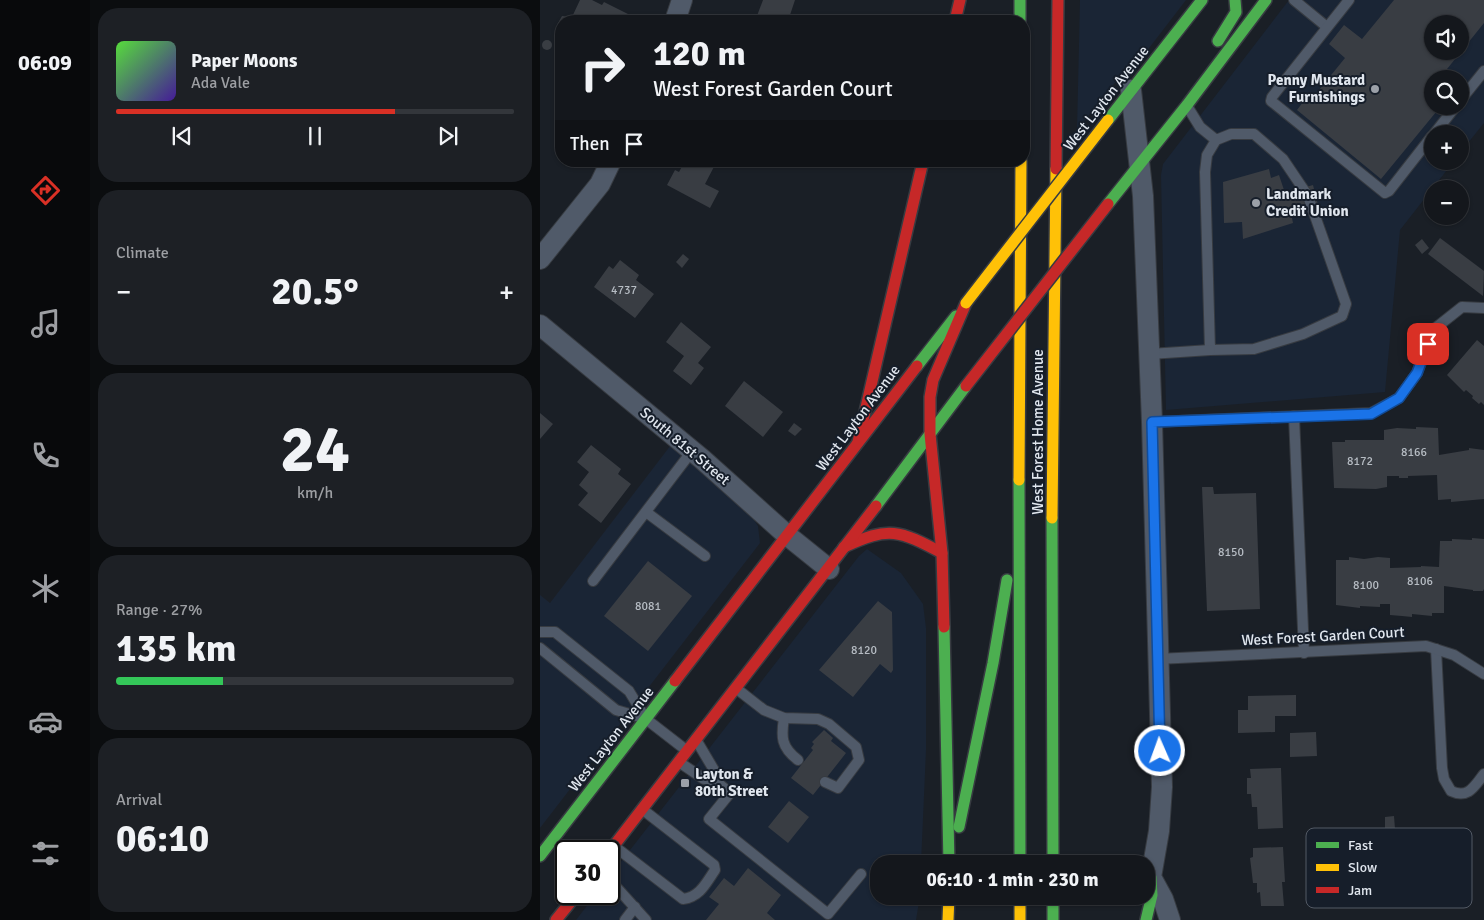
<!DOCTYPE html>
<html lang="en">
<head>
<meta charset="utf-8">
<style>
	body { margin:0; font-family:Signika,sans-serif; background:#1d2025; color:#f1f3f6; height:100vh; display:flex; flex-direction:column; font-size:19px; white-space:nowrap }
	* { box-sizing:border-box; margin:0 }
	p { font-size:16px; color:#9d9fa3 }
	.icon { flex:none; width:28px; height:28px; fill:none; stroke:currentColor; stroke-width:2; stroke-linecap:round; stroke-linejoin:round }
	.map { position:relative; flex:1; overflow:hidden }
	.drawer { display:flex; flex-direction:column; gap:8px; padding:8px; background:#0b0d0f; width:450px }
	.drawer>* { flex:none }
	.banner { position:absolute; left:15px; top:15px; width:475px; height:152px; border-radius:20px; box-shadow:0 1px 4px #0004,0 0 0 1px #33363b; background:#14171c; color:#f1f3f6; overflow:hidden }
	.fabs { position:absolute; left:884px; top:15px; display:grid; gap:10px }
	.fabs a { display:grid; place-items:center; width:45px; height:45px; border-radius:50%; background:#14171c; box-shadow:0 1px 4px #0004,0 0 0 1px #33363b; font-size:25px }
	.speed { position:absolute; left:15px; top:840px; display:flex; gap:10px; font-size:25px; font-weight:700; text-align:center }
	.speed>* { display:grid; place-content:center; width:65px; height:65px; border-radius:50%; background:#14171c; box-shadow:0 1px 4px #0004,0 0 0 1px #33363b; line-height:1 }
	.speed .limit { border:2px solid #111; border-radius:8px; background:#fff; color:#111 }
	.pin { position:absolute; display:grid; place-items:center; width:42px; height:42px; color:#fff; margin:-21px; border-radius:10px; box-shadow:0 2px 8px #0006 }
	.me { position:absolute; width:55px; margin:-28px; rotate:358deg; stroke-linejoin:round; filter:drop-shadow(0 0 4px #0008) }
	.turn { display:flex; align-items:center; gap:18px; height:105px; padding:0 15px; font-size:22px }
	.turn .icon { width:65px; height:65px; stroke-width:2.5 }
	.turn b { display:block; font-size:35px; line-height:42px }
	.then { display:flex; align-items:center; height:48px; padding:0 15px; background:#0003; gap:10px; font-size:19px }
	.big { font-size:38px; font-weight:700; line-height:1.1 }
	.drawer .card { flex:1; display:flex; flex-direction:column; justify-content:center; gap:8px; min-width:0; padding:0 18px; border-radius:20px; background:#1d2025 }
	.drawer .dial { align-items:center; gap:0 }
	.dial b { font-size:65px; line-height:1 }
	.song { display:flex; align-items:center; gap:15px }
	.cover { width:60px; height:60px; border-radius:8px; background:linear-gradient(135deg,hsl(110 70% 55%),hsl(260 70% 35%)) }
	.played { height:5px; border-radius:2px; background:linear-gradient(90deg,#d93025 70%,#33363b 70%) }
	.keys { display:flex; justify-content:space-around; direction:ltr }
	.heat { display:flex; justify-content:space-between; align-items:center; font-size:28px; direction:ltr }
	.charge { height:8px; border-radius:4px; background:linear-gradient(90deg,#34c759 27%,#33363b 0) }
	.trip { position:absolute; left:330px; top:855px; width:285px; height:50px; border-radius:20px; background:#14171c; box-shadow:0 1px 4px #0004,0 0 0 1px #33363b; font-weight:700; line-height:50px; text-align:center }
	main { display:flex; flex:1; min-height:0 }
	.tabs { display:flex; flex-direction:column; width:90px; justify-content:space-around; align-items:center; background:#08090b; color:#9d9fa3 }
	.tabs .icon { width:35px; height:35px }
	.tabs .active { color:#d93025 }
	.tabs b { font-size:22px; color:#f1f3f6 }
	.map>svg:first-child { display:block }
	.built { fill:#1a2535; fill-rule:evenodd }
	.building { fill:#393d43; fill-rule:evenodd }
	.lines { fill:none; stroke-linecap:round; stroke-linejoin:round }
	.lane-casing { stroke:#373b41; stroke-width:12 }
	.street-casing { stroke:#373b41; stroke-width:22 }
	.fast-casing { stroke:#373b41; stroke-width:14 }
	.slow-casing { stroke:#373b41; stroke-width:14 }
	.jam-casing { stroke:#373b41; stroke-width:14 }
	.lane { stroke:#505a69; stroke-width:10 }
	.street { stroke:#505a69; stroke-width:20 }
	.fast { stroke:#4caf50; stroke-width:11 }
	.slow { stroke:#ffc107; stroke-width:11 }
	.jam { stroke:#c62828; stroke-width:11 }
	.slow-bridge-casing { stroke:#373b41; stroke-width:14; stroke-linecap:butt }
	.jam-bridge-casing { stroke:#373b41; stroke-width:14; stroke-linecap:butt }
	.slow-bridge { stroke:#ffc107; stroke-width:11 }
	.jam-bridge { stroke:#c62828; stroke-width:11 }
	.route-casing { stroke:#114b97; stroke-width:12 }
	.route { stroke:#1a73e8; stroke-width:9 }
	.poi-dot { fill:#9ba0a8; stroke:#161e2a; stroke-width:2 }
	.labels { text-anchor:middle; stroke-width:4; stroke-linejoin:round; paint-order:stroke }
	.number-label { font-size:12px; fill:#b6bcc3 }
	.poi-label { font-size:15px; font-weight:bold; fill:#e0e6ee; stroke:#161e2a; text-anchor:start }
	.street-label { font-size:15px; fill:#e0e6ee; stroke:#161e2a }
	.key { fill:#161e2a; stroke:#535a65; stroke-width:1 }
	.key-label { font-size:14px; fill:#e0e6ee }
</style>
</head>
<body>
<main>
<nav class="tabs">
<b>06:09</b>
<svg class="icon active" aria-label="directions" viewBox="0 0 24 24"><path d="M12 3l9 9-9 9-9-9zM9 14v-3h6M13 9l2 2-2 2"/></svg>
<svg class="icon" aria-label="music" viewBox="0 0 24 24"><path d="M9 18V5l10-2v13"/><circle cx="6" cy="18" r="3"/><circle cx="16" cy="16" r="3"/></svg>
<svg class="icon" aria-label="phone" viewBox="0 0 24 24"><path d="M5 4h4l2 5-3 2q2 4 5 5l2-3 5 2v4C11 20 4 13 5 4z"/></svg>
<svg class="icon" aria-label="climate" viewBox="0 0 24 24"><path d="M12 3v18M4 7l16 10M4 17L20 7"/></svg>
<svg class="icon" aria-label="car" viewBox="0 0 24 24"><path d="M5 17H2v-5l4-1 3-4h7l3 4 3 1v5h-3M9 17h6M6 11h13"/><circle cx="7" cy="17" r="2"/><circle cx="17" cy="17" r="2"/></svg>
<svg class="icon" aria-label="filters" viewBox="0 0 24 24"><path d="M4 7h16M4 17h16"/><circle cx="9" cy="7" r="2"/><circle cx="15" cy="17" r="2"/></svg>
</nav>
<section class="drawer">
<div class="card">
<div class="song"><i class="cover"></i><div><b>Paper Moons</b><p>Ada Vale</p></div></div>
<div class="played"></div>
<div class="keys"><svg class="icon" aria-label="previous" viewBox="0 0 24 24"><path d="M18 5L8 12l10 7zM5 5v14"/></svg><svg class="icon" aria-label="pause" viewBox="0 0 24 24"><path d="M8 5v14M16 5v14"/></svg><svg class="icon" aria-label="next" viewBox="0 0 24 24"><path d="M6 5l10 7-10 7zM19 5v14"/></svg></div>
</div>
<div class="card"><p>Climate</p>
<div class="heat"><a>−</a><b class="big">20.5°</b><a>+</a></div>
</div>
<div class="card dial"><b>24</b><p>km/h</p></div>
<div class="card"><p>Range · 27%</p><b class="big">135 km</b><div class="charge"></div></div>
<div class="card"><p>Arrival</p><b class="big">06:10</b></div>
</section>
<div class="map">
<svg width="944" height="920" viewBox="0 0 944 920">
	<rect width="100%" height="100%" fill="#1a1f26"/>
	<g class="built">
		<path d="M540,0H646L586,78L578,79L537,130Z"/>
		<path d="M749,0H944V123L920,153V134H892V161H914L860,230L845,392L626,410L621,175L623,164ZM892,24H920V51H892ZM892,79H920V106H892Z"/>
		<path d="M134,441L212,517L218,526L220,543L0,828V595L10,603Z"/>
		<path d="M327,549L361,573L383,604L386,628V750L381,864H339V896H380L376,920H36L56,894H69V877L319,556Z"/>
	</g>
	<g class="building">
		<path d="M40,0H52L62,5L64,2L88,14L85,21H21V32L19,30L17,25L22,16L32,17Z"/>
		<path d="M223,0H255L248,21H215Z"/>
		<path d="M854,0H944V23L899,79H892V86L888,92L892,96V106H901L841,179L757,110L766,98L770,101L805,58L789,44L804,25L822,39ZM892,24H920V51H892Z"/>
		<circle cx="7" cy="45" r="5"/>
		<path d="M145,161H177L165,184L179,191L170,208L127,185L135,170L139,172Z"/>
		<path d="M729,169L731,178L739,175L745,193L773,185L778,205L751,213L753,223L703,239L702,222L684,223L683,182Z"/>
		<path d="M900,238L944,271L943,296L888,254Z"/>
		<path d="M882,239L889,248L882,254L875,245Z"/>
		<path d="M143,254L149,259L142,268L136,262Z"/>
		<path d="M80,260L99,275L96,280L114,294L95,318L54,287L69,266L73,269Z"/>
		<path d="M141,322L171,347L158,363L164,368L151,385L133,371L144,356L126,342Z"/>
		<path d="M937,340L944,346V405L941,402L939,404L932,398L933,396L926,390L924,392L907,375Z"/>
		<path d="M204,381L243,412L223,437L185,406Z"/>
		<path d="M0,413L13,424L0,439Z"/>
		<path d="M254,423L262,429L255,436L248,431Z"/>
		<path d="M876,427L898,428L899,455L929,450V448L944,450V499L911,502V499L898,500L897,475L868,476V478H859V476H847V487L836,489L794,488L792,442H805V440H844V430L857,428L876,429Z"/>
		<path d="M51,445L81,469L78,474L91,484L61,523L38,505L48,493L39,485L49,472L37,462Z"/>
		<path d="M662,487H673L674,494L716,493L720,609L667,611Z"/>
		<path d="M932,538L944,539V589L943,591H933V590L904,586V613H892V616L872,614V617L862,616L850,615V604H840V607L820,606V608L796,605V560H809V557L824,559L838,557L850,558V568L881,567V566L899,567L900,541H912V539L932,540Z"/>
		<path d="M108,561L152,596L108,651L64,616Z"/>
		<path d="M338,601L352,612L353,670L351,673L340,664L313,697L279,670Z"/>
		<path d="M756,695V716H735V732L698,733V710H708V696Z"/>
		<path d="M284,730L293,738L291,741L306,753L273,795L251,778L273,750L271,748L274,744L272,742Z"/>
		<path d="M776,732L777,756L750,757V733Z"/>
		<path d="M741,768L743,828L718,829L717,807H712L711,794H707V778H711L710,769Z"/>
		<path d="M249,801L269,817L248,843L228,827Z"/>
		<path d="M854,816L855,829L845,830V817Z"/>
		<path d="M743,847L745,882H742L744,906H721L720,892L717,893V883H713L710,858L713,857V848Z"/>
		<path d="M208,868L241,895L227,913L235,920H166L179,904L169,897L184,878L194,886Z"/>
		<path d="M863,879L864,907L842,908L841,880Z"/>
	</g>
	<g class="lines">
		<defs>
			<g id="lane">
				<path d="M754,0L787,27"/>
				<path d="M809,0L732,97L731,101L845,193L849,191L892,136"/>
				<path d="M920,101L944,71"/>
				<path d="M647,106L660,127L676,140L667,155L665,172L670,350L714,349L763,334L802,316L806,304L768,196L743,159L714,134H691L676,140"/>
				<path d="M894,134L916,106"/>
				<path d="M610,354L670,350"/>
				<path d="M754,416L764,653"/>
				<path d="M612,422L831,413L859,398L877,373L893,330L922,307L944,308"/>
				<path d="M106,512L165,556"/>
				<path d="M53,581L152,451"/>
				<path d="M0,632H15L89,691L106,719L146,750"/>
				<path d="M0,648L76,710L103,718"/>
				<path d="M896,649L902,768L904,779L911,791C928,799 934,787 944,774"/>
				<path d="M617,659L886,646L914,655L944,674"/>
				<path d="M197,689L224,710L244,718L278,719L289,724L316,747L319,760L298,788L285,782"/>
				<path d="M244,718C241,737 241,747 258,760"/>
				<path d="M158,743L174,770L177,782"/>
				<path d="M139,762L164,779L177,782L190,793L169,819L288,914L321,874"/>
				<path d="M74,846L143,899C160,897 166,883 175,870L174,865L102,809"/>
				<path d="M69,879L106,920"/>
				<path d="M85,920L95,907"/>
			</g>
			<g id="street">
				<path d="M135,21L142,0"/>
				<path d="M591,90L603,196L612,422L622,787L619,831L611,877L623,899L630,920"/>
				<path d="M0,259L60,184L71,161"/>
				<path d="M0,325L162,459L248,536L289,569"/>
			</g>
			<g id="fast">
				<path d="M480,0V21"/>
				<path d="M678,41L696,12L695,0"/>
				<path d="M568,120L662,0"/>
				<path d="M568,204L647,105L726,0"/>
				<path d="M377,366L416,316"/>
				<path d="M479,480L480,864"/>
				<path d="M336,506L426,386"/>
				<path d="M512,518L513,864"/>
				<path d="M404,627L409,864"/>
				<path d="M419,827L453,663L467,580"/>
				<path d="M0,856L135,681"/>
				<path d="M513,896V920"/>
				<path d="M606,920L612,895L611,877"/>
			</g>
			<g id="slow">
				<path d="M479,480L481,161"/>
				<path d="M512,518L516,169"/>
				<path d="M480,896V920"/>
				<path d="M408,920L409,896"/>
			</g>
			<g id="jam">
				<path d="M415,21L420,0"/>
				<path d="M516,169L518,0"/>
				<path d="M318,442L383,161"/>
				<path d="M304,547C349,526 359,530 402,553"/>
				<path d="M404,627L402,553L390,434V397L393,380L426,303"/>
				<path d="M135,681L377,366"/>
				<path d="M69,852L336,506"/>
				<path d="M16,920L37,894"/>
			</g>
		</defs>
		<use href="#lane" class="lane-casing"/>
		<use href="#street" class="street-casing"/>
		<use href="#fast" class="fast-casing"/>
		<use href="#slow" class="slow-casing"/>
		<use href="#jam" class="jam-casing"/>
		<use href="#lane" class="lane"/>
		<use href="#street" class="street"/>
		<use href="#fast" class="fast"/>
		<use href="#slow" class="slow"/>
		<use href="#jam" class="jam"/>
		<defs>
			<path id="slow-bridge" d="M426,303L568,120"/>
			<path id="jam-bridge" d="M426,386L568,204"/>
		</defs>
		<use href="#slow-bridge" class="slow-bridge-casing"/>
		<use href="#jam-bridge" class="jam-bridge-casing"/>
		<use href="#slow-bridge" class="slow-bridge"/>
		<use href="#jam-bridge" class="jam-bridge"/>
	</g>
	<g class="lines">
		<defs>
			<path id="route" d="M620,751L612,422L831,414L859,398L877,373L888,344"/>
		</defs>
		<use href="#route" class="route-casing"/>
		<use href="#route" class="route"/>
	</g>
	<g class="poi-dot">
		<circle cx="835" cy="89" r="5"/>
		<circle cx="716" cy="203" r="5"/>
		<rect x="140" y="778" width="10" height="10" rx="2.5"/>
	</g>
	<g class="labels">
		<g class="number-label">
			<text x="84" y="294">4737</text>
			<text x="874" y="456">8166</text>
			<text x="820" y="465">8172</text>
			<text x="691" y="556">8150</text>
			<text x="880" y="585">8106</text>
			<text x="826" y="589">8100</text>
			<text x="108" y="610">8081</text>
			<text x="324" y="654">8120</text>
		</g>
		<g class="poi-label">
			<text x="825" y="85" text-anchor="end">Penny Mustard<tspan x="825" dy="17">Furnishings</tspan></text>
			<text x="726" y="199">Landmark<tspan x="726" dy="17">Credit Union</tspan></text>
			<text x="155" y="779">Layton &amp;<tspan x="155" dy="17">80th Street</tspan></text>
		</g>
		<g class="street-label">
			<text transform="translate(566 98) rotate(-52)" y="5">West Layton Avenue</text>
			<text transform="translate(318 418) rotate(-53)" y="5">West Layton Avenue</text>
			<text transform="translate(498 432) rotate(-90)" y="5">West Forest Home Avenue</text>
			<text transform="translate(145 446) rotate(40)" y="5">South 81st Street</text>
			<text transform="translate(783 636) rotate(-3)" y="5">West Forest Garden Court</text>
			<text transform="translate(71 739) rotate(-52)" y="5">West Layton Avenue</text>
		</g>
	</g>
	<rect x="766" y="828" width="166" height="80" rx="8" class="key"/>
	<rect x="776" y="842" width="23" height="6" fill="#4caf50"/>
	<rect x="776" y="864" width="23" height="7" fill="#ffc107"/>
	<rect x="776" y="887" width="23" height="6" fill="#c62828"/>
	<g class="key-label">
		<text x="808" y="850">Fast</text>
		<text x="808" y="872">Slow</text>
		<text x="808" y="895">Jam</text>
	</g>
</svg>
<div class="fabs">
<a><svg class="icon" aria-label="sound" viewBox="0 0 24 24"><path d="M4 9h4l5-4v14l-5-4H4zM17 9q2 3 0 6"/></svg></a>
<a><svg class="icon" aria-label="search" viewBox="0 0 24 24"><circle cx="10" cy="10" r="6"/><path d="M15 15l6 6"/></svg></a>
<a>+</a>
<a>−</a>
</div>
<div class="speed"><div class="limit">30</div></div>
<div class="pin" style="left:888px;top:344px;background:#d93025"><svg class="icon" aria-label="arrive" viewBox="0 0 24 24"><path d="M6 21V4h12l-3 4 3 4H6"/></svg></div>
<svg class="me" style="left:620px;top:751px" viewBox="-20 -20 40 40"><circle r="17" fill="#1a73e8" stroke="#fff" stroke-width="3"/><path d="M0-11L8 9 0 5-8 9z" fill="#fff"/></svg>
<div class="trip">06:10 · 1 min · 230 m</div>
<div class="banner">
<div class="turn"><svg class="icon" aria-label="right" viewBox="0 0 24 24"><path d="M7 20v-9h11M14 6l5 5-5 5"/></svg><div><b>120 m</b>West Forest Garden Court</div></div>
<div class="then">Then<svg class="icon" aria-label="arrive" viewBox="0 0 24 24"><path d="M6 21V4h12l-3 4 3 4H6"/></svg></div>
</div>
</div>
</main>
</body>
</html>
